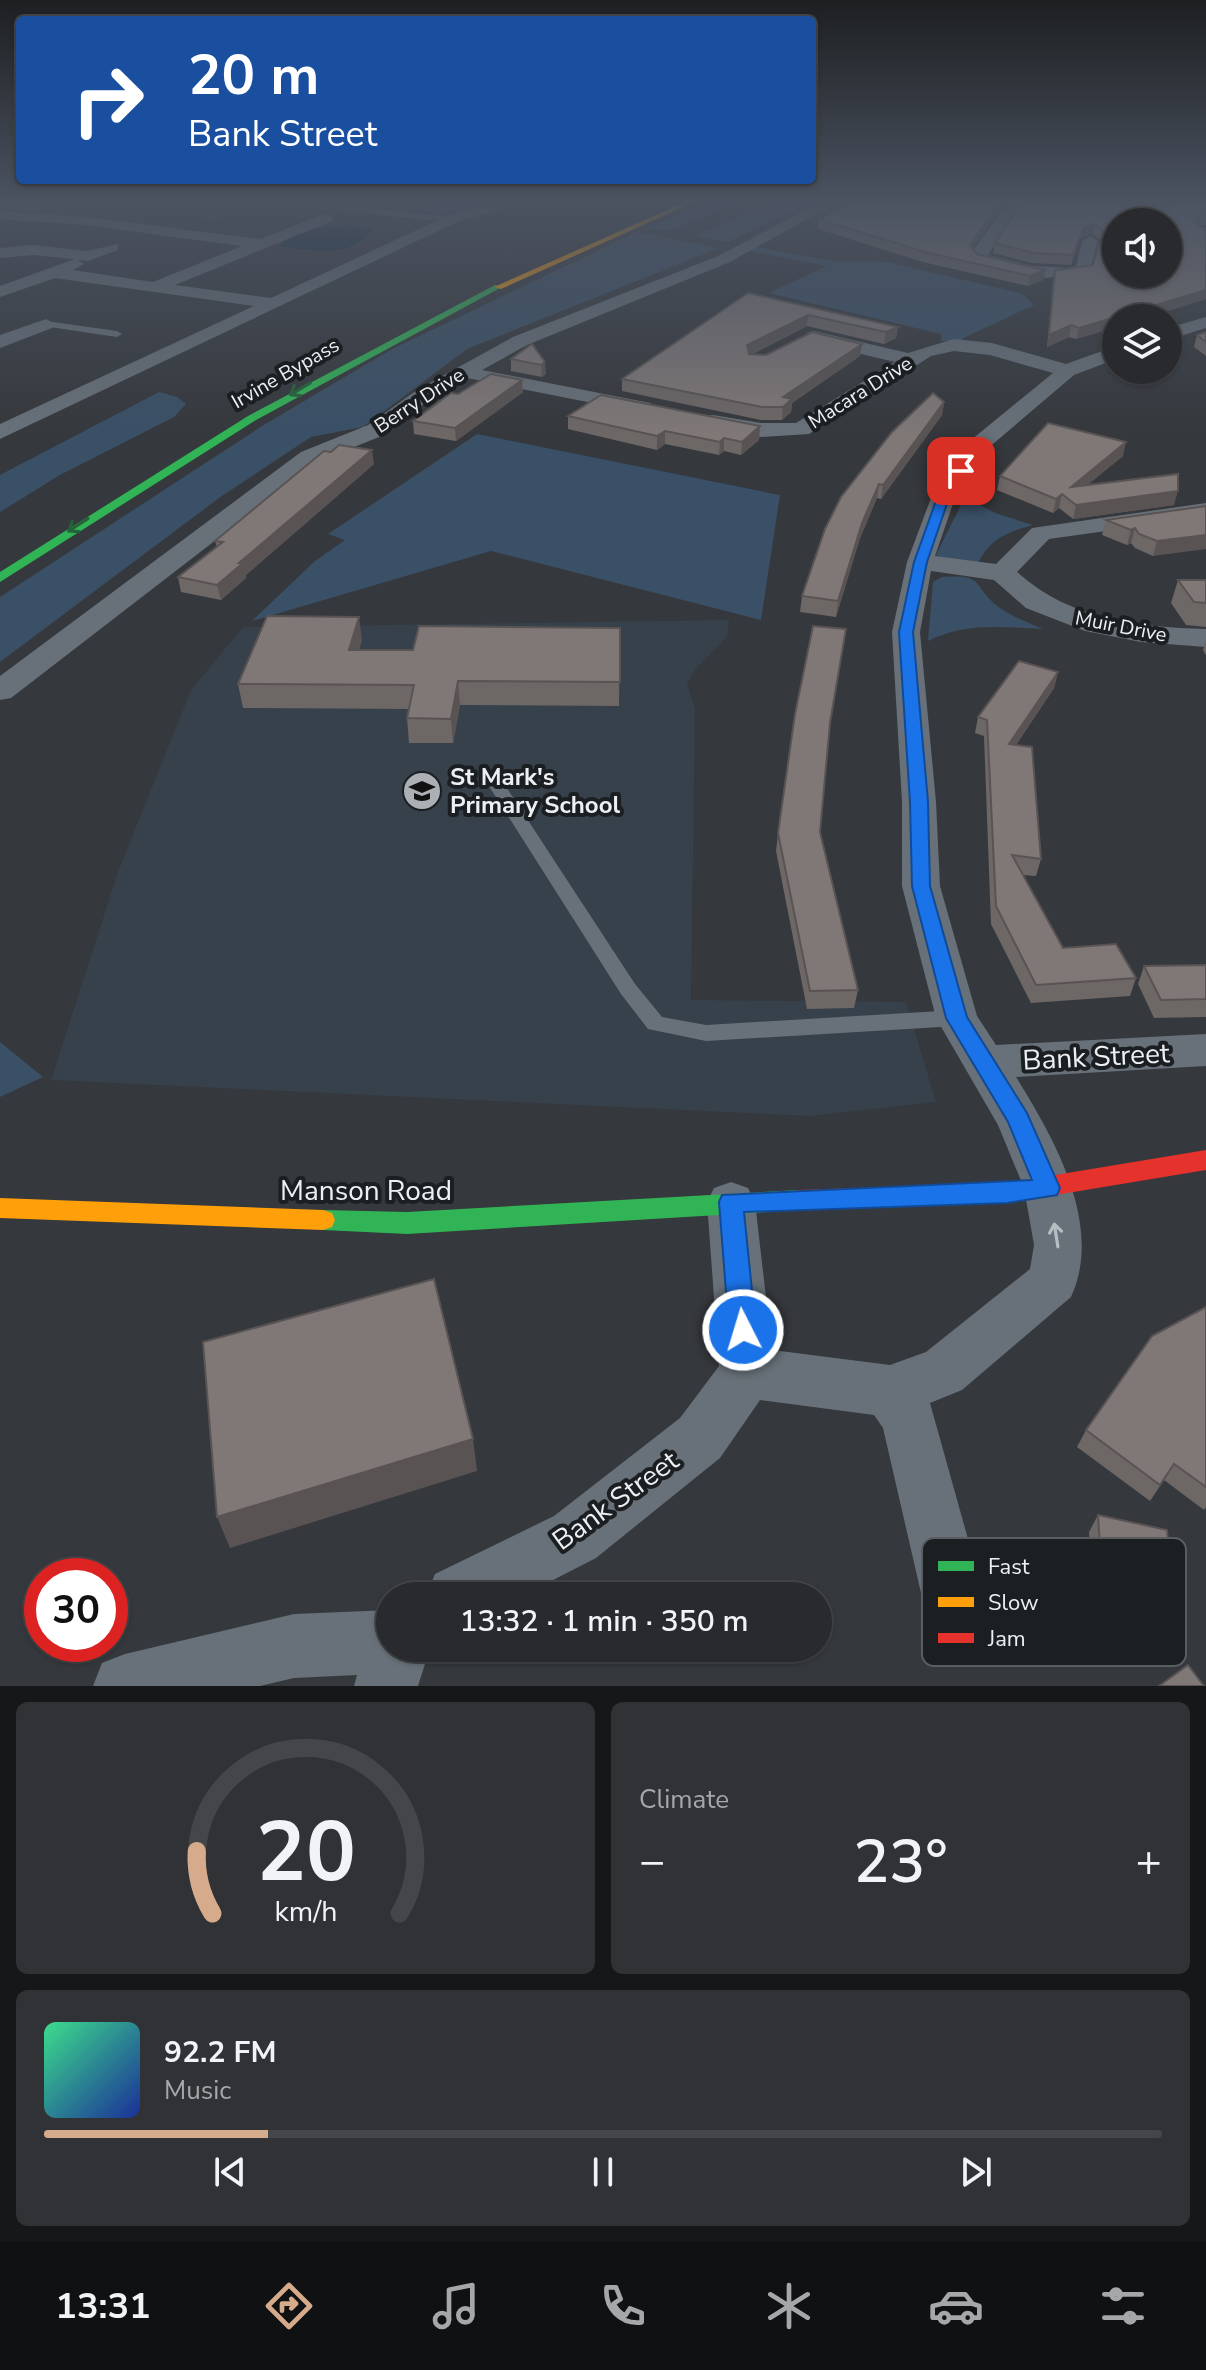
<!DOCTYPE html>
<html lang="en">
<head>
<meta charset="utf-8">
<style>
	body { margin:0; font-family:"Nunito Sans",sans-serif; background:#303235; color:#f1f3f6; height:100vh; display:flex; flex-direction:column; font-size:30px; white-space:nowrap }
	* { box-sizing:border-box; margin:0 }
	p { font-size:26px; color:#a5a7aa }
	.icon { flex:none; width:44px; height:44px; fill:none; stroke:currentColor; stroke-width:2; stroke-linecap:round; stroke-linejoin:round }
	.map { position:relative; height:1686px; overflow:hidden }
	.details { display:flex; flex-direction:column; gap:16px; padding:16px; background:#161719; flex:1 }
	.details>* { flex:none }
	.banner { position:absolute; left:16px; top:16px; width:800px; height:168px; border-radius:8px; box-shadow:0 2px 6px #0004,0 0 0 2px #444649; background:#1a4fa0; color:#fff; overflow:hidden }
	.buttons { position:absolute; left:1102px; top:208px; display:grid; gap:16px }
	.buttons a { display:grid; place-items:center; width:80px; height:80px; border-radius:50%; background:#282a2d; box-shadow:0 2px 6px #0004,0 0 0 2px #444649; font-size:40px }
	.speed { position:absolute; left:24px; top:1558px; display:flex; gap:16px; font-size:40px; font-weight:700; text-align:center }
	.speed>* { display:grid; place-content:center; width:104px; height:104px; border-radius:50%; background:#282a2d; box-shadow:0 2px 6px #0004,0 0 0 2px #444649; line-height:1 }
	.speed .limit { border:12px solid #d22; background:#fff; color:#111 }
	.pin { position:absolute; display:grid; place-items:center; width:68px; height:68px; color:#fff; margin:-34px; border-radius:16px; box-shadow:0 4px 12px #0006 }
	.me { position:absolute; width:88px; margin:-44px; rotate:355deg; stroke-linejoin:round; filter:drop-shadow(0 0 6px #0008) }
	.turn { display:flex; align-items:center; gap:28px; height:168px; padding:0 40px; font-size:36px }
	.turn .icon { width:104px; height:104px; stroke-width:2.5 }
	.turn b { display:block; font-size:56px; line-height:68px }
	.big { font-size:60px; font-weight:600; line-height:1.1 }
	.details .card { flex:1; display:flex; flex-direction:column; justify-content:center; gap:12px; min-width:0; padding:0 28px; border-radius:12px; background:#303235 }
	.details .dial { align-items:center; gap:0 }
	.dial svg { height:208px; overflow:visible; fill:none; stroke:#444649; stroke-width:7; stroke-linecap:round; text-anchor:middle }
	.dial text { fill:#f1f3f6; stroke:none }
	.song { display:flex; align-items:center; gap:24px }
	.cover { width:96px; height:96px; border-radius:12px; background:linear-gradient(135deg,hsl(150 70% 55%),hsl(230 70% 35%)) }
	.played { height:8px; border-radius:4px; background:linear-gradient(90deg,#d6ab8b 20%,#444649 20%) }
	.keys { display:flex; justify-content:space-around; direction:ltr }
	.heat { display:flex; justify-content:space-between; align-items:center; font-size:44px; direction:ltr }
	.details .tiles { flex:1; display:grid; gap:16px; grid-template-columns:1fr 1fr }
	.card:last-child { grid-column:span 2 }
	.trip { position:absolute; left:376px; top:1582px; width:456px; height:80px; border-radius:40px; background:#282a2d; box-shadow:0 2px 6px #0004,0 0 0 2px #444649; font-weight:600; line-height:80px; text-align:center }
	.dock { display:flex; height:128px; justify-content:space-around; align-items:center; background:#101112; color:#a5a7aa }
	.dock .icon { width:56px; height:56px }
	.dock .active { color:#d6ab8b }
	.dock b { font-size:36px; color:#f1f3f6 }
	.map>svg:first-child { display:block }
	.built { fill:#36414b }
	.green { fill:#3a5066 }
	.water { fill:#0c253a }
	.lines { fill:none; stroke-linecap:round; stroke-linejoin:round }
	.lane { fill:#687179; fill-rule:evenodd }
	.street { fill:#687179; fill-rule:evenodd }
	.fast { fill:#30b455; fill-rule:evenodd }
	.slow { fill:#ff9f0a; fill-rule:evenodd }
	.jam { fill:#e5322d; fill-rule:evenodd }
	.wall { fill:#6d6766 }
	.shaded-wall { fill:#595453 }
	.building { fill:#7f7877; stroke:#595453; stroke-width:2; fill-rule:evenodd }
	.oneway { stroke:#256239 }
	.oneway2 { stroke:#b7bdc3 }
	.route { fill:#1a73e8; stroke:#114b97; stroke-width:2 }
	.labels { text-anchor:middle; stroke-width:8; stroke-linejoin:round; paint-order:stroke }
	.far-street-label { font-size:20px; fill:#ecf0f4; stroke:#1c1f22 }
	.poi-label { font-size:24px; font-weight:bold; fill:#ecf0f4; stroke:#1c1f22; text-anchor:start }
	.near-street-label { font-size:28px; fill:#ecf0f4; stroke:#1c1f22 }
	.key { fill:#1c1f22; stroke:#5a5e61; stroke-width:2 }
	.key-label { font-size:22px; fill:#ecf0f4 }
</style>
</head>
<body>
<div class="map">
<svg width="1206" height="1686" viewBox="0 0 1206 1686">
	<rect width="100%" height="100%" fill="#35383c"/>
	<g class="built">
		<path d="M0,199H266L214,219L84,201L34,216L0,211Z"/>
		<path d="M317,199H439L412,211Z"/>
		<path d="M729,620L727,637L695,670L687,684L695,709L691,1000L906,1002L936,1102L811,1116L51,1080L118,872L191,690L243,627Z"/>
	</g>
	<g class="green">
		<path d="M439,199H500L446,213L412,211Z"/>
		<path d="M719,199H743L669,231L646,228Z"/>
		<path d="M781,199H817L728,242L695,236Z"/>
		<path d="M637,232L719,248L467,349L363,427L311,437L219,498L0,662V597L262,426L392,349Z"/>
		<path d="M756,247L831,261L887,262L1023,294L1034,305L963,338V342L941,341V334L769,293L827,266L749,251Z"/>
		<path d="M159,392L177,397L186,404L174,417L60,475L0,512V475Z"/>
		<path d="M477,434L780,495L761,620L491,551L252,621L315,561L345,540L328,534Z"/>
		<path d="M965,497L995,513L1033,525C1007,532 989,539 978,564H953L936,555Z"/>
		<path d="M942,577C984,574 972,584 996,605C1010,616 1027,622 1043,629C1004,627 964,622 928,641L933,582Z"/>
		<path d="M0,1042L43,1077L0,1097Z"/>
	</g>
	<path class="water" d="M347,226L372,229C351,260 311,250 279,246C294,227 325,227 347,226Z"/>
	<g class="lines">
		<g class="lane">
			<path d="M265,199H285L458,218L424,220Z"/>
			<path d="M46,321L117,331L122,334L117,337L43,326Z"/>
			<path d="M495,778L501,779L635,984L662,1017L706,1025L957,1010L964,1013L968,1018L964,1023L957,1026L706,1041L648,1029L621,994L487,783Z"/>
		</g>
		<g class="street">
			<path d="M512,199H535L459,221L0,439V424L254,306L55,278L0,297V286L75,259L33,255L0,258V248L33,245L87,251L118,244V250L88,261L78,260L84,264L73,270L153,282L242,246L85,225L0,219V211L85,217L260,239L322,215H332V221L175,285L271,298L449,215Z"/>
			<path d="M826,199H843L730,262L527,345L482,370L650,403L654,407L650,411L643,413L467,378L431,398L384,435L317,462L11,698L0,700V676L301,452L368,425L417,390L513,337L718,256Z"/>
			<path d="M1010,199H1024L988,255L1032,266L1071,268L1076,267L1082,241L1090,236L1098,241L1089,273L1046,278L976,261L971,253Z"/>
			<path d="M1093,199L1151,206L1206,202V210C1173,214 1119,225 1093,199Z"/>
			<path d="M1206,317V328L1168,340V328Z"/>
			<path d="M46,319L55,324L52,328L0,348V335Z"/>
			<path d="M814,331L908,353L954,339L992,343L1066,364L1116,346V359L1074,375L987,449L955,498L935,556L996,564L1032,528L1206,503V517L1049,539L1017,572C1071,620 1136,627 1206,629V647L1141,642L1085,631L1026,608L994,580L931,571L920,632L936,802L940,886L977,1016L996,1045L1206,1034V1066L1016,1077C1054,1138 1104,1225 1071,1297L962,1390L930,1403L994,1632L984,1654L962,1664L940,1654L930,1632L883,1428L874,1415L760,1400L720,1458L596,1558L522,1596H426L435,1574L554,1516L680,1418L719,1366L707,1202L714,1188L731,1182L748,1188L755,1202L772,1350L890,1365L926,1352L1030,1269L1034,1245L1024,1188L998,1125L936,1018L902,886V802L892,632L907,562L931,498L971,440L1053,373L990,355L954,351L931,356L809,434L761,437L705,426L702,421L705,416L713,415L761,423H796L895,362L807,341V333Z"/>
			<path d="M390,1610V1648H430L418,1686H354L357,1675L294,1678L260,1686H93L102,1663L125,1654L294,1614Z"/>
		</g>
		<g class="fast">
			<path d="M495,285L502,287L256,420L0,582V572L248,416Z"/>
			<path d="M799,1190L808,1193L811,1200L808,1207L799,1210L407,1234L323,1230L314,1227L311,1220L314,1213L323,1210L407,1212Z"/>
		</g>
		<g class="slow">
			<path d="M692,199H701L501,289L494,287Z"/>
			<path d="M0,1198L323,1210L332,1213L335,1220L332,1227L323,1230L0,1218Z"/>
		</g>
		<path class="jam" d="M1206,1150V1170L1007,1203L799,1210L790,1207L787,1200L790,1193L799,1190L1007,1183Z"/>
	</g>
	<g class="wall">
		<path d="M0,199H76L38,211L0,209Z"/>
		<path d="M1118,199H1206V200V199L1151,203Z"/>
		<path d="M1105,201L1134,209L1206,203V225H1198L1206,229V299L1145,318H1116V327L1076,339L1069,337L1047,347L1053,280L1055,270L1093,265L1100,240L1092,233L1080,238L1071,265L1032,263L993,253L995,243Z"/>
		<path d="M819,219L973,248L977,254L1045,270L1043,280L1028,286L923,262L818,229Z"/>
		<path d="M748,293L898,327L896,338L884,344L807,326L753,354L766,355L862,344L860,356L792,403L791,412L782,420H761L622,391V379Z"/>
		<path d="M1206,332V356L1194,347L1197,335Z"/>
		<path d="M532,344L546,374L542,377L511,371V359Z"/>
		<path d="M522,380L523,392L456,441L414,434L413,421L458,394Z"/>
		<path d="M944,402L942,415L881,499L877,498L860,538L836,617L800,612L802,596L892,432Z"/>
		<path d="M568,416L760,426L759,440L741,455L724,451L719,455L665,444L657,450L568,429Z"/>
		<path d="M1123,456L1087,485L1174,505L1073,519L1059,508L1053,513L997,490L1000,476Z"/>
		<path d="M374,464L246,575V578L221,600L181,592L178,577L217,547L215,541Z"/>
		<path d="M1206,506L1153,556L1135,548L1131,543L1127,545L1102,535L1106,520Z"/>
		<path d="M1178,580H1206V627L1186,625L1171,603Z"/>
		<path d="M620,628L619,706L460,705L453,743H409L407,718L409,709L243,708L238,684L362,640L359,650H413Z"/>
		<path d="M1206,640V655L1203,650Z"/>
		<path d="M1058,672L1054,688L1016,745L1041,859L1036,876L1022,875L1063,948L1136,978L1130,996L1031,1003L991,924L984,736L975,733L978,717Z"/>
		<path d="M829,732L820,832L858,990L854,1008L807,1009L776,851L778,833Z"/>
		<path d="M1206,965V1017L1154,1018L1138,984L1144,966Z"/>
		<path d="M1206,1307V1507L1204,1510L1164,1480L1150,1501L1077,1447L1086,1430Z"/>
		<path d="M1098,1515L1175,1608L1164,1623L1094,1607L1089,1532Z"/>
	</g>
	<g class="shaded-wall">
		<path d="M35,199H76L38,211Z"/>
		<path d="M1003,199H1008L968,255L970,245Z"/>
		<path d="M1152,199H1206L1151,203Z"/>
		<path d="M1201,215L1199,224L1190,232L1193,222Z"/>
		<path d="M1094,224L1092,233L1080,238L1071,265L1073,255L1083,229Z"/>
		<path d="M1045,270L1043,280L1028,286L1030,276Z"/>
		<path d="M1206,290V299L1145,318H1116V327L1076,339L1079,328Z"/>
		<path d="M808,315L807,326L747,357V345Z"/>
		<path d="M1071,325L1069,337L1047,347L1049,335Z"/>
		<path d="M898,327L896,338L884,344L886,332Z"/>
		<path d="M862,344L860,356L792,403L791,412L782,420L783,397Z"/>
		<path d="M545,362L546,374L542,377L541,365Z"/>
		<path d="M522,380L523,392L456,441L455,428Z"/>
		<path d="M944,402L942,415L881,499L883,485Z"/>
		<path d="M760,426L759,440L741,455L742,442Z"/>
		<path d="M665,431V444L657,450V436Z"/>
		<path d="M724,438V451L719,455L720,442Z"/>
		<path d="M1126,442L1123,456L1068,501L1071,487Z"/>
		<path d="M372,450L374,464L246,575V578L221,600L217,585L239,563Z"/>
		<path d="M879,484L877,498L860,538L836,617L838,601L862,523Z"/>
		<path d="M1178,491L1174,505L1073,519L1076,505Z"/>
		<path d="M1062,494L1059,508L1053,513L1056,499Z"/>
		<path d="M1135,528L1131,543L1127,545L1131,530Z"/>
		<path d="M1206,535V549L1153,556L1157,541Z"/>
		<path d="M359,617L362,640L352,674L349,650Z"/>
		<path d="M1058,672L1054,688L1005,761L1009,744Z"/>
		<path d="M458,681L460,705L453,743L451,719Z"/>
		<path d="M473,1439L477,1471L230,1548L217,1517Z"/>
	</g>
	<g class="building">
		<path d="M863,199H1003L970,245L977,254L1045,270L1030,276L925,252L819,219Z"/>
		<path d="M1023,199H1103L1105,201L1134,209L1206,203V215H1201L1193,222L1206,229V290L1079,328L1071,325L1049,335L1055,270L1093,265L1103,230L1094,224L1083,229L1073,255L1034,253L995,243ZM1116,222H1168V274H1116Z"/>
		<path d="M748,293L898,327L886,332L808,315L747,345L749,354L766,355L812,332L862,344L783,397L792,399L783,407H762L622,379Z"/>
		<path d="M1206,332V342L1197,335Z"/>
		<path d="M532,344L545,362L541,365L511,359Z"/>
		<path d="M491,374L522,380L455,428L413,421L451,393L458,394Z"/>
		<path d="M933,393L944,402L883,485L879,484L862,523L838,601L802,596L825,529L841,497L892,432Z"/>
		<path d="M601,395L760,426L742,442L724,438L720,442L665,431L657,436L568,416Z"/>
		<path d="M1048,423L1126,442L1071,487L1178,474V491L1076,505L1062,494L1056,499L1000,476Z"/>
		<path d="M339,445L372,450L239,563H243L217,585L178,577L223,542L215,541L324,451L331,452Z"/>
		<path d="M1206,506V535L1157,541L1139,534L1135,528L1131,530L1106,520Z"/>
		<path d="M1178,580H1206V603L1194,602Z"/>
		<path d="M267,616L359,617L349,650H413L419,626L620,628V682L458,681L451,719L407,718L414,685L238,684Z"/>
		<path d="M813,626L846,629L830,723L820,832L858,990L810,991L778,833L795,714Z"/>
		<path d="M1019,661L1058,672L1009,744L1032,747L1041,859L1012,855L1063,948L1116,944L1136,978L1036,985L996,906L987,720L978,717Z"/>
		<path d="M1206,965V999L1161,1000L1144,966Z"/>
		<path d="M434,1279L473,1439L217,1517L203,1342Z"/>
		<path d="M1206,1307V1487L1174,1464L1160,1485L1086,1430L1152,1336Z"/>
		<path d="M1098,1515L1167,1530L1175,1608L1103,1591Z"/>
		<path d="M1188,1665L1204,1686H1159Z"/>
	</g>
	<defs><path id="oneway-shaft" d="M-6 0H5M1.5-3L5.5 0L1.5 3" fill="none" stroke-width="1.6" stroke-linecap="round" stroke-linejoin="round" transform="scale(2)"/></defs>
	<g class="oneway">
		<use href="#oneway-shaft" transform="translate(300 389) rotate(149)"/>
		<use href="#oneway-shaft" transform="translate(78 525) rotate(147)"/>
	</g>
	<use class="oneway2" href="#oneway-shaft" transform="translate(1056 1235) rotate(-99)"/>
	<linearGradient id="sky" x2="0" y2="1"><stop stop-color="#1d1f21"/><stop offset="0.46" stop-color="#4b5361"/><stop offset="1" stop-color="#4b5361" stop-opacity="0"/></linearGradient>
	<rect width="1206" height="435" fill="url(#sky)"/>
	<path class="route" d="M956,469L966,471L949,498L927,562L913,632L928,802L930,886L967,1017L1027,1113L1060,1188L1057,1195L1007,1203L744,1212L756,1330L752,1338L743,1342L733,1338L729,1330L719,1202L722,1195L1032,1180L1008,1122L946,1018L912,886L910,802L899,632L914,562L937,498Z"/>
	<defs>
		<symbol id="school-disc" viewBox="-11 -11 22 22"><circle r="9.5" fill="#acb0b4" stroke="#1c1f22"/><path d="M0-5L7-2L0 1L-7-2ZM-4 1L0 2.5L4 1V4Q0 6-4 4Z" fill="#111"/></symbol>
	</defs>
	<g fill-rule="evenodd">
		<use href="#school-disc" x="400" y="769" width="44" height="44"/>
	</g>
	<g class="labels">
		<g class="far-street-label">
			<text transform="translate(285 373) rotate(-30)" y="7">Irvine Bypass</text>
			<text transform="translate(860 392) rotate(-32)" y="7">Macara Drive</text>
			<text transform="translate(419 400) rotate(-33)" y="7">Berry Drive</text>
			<text transform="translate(1121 626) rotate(11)" y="7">Muir Drive</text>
		</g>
		<g class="poi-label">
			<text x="450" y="785">St Mark's<tspan x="450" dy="28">Primary School</tspan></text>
		</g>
		<g class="near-street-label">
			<text transform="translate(1096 1056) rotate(-3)" y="10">Bank Street</text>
			<text x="366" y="1200">Manson Road</text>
			<text transform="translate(615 1500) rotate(-36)" y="10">Bank Street</text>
		</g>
	</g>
	<rect x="922" y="1538" width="264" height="128" rx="12" class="key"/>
	<rect x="938" y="1561" width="36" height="10" fill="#30b455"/>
	<rect x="938" y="1597" width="36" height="10" fill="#ff9f0a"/>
	<rect x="938" y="1633" width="36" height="10" fill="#e5322d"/>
	<g class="key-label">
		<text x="988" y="1574">Fast</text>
		<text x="988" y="1610">Slow</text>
		<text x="988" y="1646">Jam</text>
	</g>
</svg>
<div class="buttons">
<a><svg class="icon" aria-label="sound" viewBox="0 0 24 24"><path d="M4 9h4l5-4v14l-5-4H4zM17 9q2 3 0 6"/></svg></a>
<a><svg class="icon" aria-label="layers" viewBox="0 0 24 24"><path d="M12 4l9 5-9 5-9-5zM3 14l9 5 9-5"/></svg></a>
</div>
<div class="speed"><div class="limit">30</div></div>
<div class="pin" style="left:961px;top:471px;background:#d93025"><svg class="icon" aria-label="arrive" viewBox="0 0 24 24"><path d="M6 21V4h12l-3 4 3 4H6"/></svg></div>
<svg class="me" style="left:743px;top:1330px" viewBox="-20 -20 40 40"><circle r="17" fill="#1a73e8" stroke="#fff" stroke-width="3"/><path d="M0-11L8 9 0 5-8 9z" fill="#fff"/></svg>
<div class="trip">13:32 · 1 min · 350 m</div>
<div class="banner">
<div class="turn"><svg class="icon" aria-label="right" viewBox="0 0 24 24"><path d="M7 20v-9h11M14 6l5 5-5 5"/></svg><div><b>20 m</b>Bank Street</div></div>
</div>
</div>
<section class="details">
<div class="tiles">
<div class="card dial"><svg viewBox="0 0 100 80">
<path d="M14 69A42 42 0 1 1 86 69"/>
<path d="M14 69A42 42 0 0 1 8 45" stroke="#d6ab8b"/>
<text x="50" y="56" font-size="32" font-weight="700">20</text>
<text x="50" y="72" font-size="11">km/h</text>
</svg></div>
<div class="card"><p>Climate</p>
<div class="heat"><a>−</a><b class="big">23°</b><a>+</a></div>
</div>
<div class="card">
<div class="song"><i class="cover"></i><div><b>92.2 FM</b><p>Music</p></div></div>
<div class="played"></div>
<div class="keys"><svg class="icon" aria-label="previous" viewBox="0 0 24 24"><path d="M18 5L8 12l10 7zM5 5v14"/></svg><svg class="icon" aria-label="pause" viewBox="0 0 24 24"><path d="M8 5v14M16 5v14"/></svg><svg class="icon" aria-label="next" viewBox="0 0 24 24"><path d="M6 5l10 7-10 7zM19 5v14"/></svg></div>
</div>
</div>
</section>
<nav class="dock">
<b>13:31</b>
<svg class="icon active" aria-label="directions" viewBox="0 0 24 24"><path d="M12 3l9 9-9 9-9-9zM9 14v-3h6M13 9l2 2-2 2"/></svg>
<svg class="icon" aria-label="music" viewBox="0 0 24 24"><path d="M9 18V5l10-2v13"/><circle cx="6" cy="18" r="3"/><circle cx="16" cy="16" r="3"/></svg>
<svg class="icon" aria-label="phone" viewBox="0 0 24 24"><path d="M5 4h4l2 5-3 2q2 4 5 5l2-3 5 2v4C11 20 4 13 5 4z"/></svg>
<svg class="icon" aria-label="climate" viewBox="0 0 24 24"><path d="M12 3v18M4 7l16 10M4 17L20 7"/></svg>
<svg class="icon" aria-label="car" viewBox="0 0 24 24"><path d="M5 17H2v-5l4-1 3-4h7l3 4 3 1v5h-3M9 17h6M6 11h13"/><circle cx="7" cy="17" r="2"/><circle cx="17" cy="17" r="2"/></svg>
<svg class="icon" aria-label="filters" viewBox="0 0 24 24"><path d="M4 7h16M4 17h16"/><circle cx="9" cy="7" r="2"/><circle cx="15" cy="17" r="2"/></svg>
</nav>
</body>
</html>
